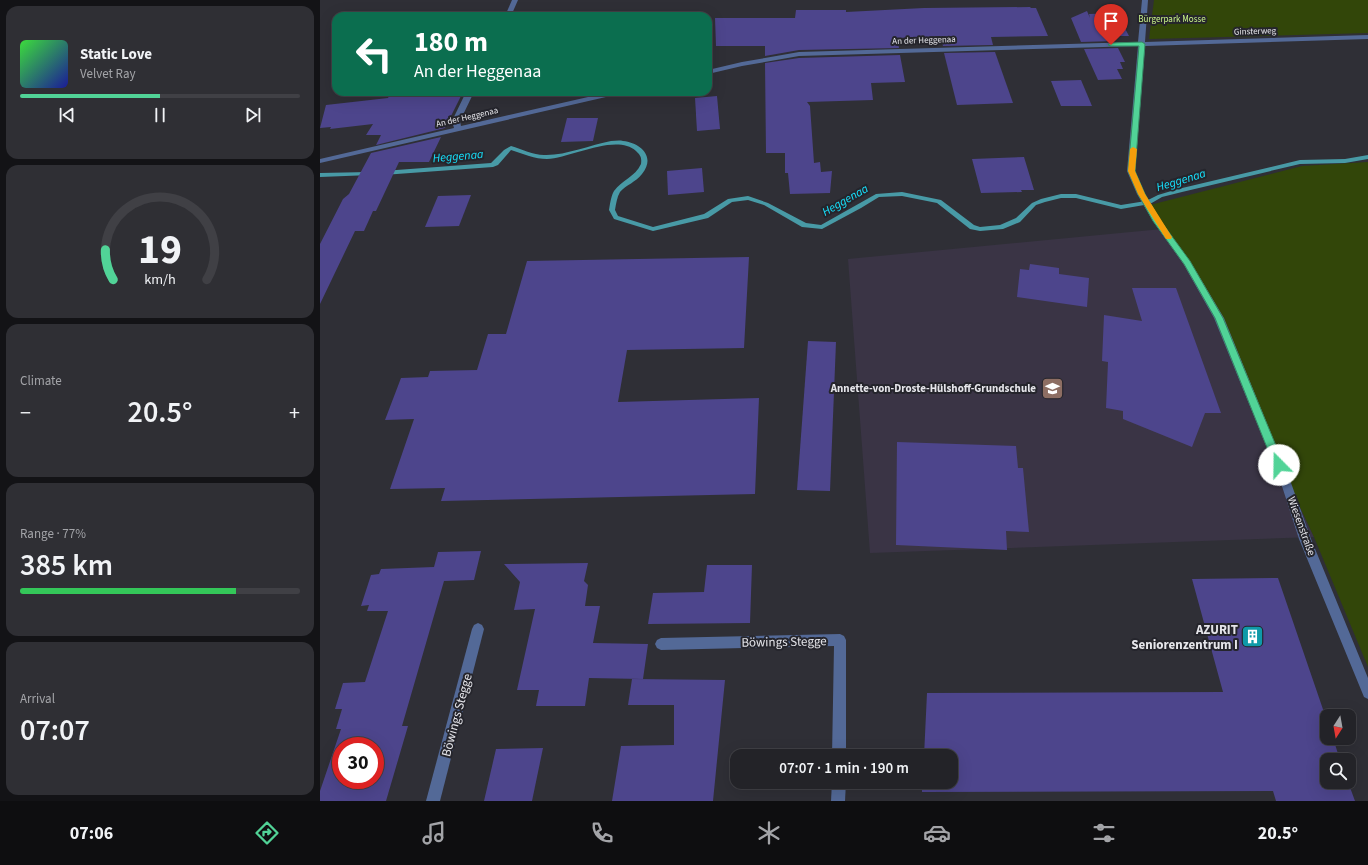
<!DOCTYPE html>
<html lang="en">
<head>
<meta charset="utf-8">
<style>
	body { margin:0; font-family:"Source Sans 3",sans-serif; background:#2f2f34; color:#f1f3f6; height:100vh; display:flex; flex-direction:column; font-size:15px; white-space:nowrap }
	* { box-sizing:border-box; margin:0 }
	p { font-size:13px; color:#a3a4a8 }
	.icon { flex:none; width:22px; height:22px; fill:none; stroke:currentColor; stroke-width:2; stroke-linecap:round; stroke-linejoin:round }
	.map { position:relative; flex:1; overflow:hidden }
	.side { display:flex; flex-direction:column; gap:6px; padding:6px; background:#131316; width:320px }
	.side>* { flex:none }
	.top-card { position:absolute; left:12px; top:12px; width:380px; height:84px; border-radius:12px; box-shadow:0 4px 16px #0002,0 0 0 1px #404045; background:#0b6e4f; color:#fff; overflow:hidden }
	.needle { width:26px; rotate:191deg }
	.tools { position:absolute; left:1000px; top:709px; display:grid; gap:8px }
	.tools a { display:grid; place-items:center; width:36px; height:36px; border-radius:8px; background:#232328; box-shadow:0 4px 16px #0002,0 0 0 1px #404045; font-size:20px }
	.speed { position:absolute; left:12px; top:737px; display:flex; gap:8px; font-size:20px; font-weight:700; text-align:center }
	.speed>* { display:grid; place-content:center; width:52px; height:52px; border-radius:50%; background:#232328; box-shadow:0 4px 16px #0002,0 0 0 1px #404045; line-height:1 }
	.speed .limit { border:6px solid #d22; background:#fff; color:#111 }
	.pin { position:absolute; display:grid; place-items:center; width:34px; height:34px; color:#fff; margin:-41px -17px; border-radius:50% 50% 50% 0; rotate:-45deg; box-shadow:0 0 4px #0007 }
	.pin .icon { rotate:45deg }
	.me { position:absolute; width:44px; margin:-22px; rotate:338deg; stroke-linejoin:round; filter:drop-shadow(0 0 3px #0008) }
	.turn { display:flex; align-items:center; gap:14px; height:84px; padding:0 16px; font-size:18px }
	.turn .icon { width:52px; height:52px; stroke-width:2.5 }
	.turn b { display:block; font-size:28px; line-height:34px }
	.big { font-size:30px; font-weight:600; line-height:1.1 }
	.side .widget { flex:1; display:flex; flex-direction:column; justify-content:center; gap:6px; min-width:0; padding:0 14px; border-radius:12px; background:#2f2f34 }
	.side .dial { align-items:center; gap:0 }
	.dial svg { height:104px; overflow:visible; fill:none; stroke:#404045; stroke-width:7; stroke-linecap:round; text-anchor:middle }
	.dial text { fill:#f1f3f6; stroke:none }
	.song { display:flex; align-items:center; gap:12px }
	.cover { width:48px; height:48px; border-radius:6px; background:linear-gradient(135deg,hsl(120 70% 55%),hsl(240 70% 35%)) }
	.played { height:4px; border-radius:2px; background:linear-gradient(90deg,#51d397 50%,#404045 50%) }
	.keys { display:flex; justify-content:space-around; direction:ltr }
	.heat { display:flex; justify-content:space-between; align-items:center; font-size:22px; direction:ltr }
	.charge { height:6px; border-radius:3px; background:linear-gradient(90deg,#34c759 77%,#404045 0) }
	.trip { position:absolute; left:410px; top:749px; width:228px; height:40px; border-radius:12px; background:#232328; box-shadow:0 4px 16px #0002,0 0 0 1px #404045; font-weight:600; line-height:40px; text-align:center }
	.tab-bar { display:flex; height:64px; justify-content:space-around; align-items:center; background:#0e0e10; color:#a3a4a8 }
	.tab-bar .icon { width:28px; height:28px }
	.tab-bar .on { color:#51d397 }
	.tab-bar b { font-size:18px; color:#f1f3f6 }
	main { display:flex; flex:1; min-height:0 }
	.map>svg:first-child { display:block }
	.education { fill:#3a3445 }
	.green { fill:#324609 }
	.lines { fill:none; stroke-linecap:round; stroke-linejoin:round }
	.stream { fill:#489aa6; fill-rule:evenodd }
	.building { fill:#4d458c; fill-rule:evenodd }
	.street { fill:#536997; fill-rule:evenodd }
	.route { fill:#51d397; stroke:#358962 }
	.slow { fill:#f59e0b }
	.labels { text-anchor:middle; stroke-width:4; stroke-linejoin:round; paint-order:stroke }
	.far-park-label { font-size:9px; fill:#caf589; stroke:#25252c }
	.far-street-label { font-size:9px; fill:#e5e5ea; stroke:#25252c }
	.poi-label { font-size:11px; font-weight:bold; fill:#e5e5ea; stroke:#25252c; text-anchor:end }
	.street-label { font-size:11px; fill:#e5e5ea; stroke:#25252c }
	.water-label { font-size:12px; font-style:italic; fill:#16e4ff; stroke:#25252c }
	.near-poi-label { font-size:13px; font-weight:bold; fill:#e5e5ea; stroke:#25252c; text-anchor:end }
	.near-street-label { font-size:13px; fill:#e5e5ea; stroke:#25252c }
</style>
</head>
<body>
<main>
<section class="side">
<div class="widget">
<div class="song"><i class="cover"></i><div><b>Static Love</b><p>Velvet Ray</p></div></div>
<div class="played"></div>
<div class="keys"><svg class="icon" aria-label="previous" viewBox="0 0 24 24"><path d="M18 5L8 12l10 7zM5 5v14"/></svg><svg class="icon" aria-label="pause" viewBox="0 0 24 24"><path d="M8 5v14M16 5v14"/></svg><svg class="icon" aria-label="next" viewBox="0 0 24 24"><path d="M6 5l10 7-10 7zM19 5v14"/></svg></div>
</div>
<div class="widget dial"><svg viewBox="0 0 100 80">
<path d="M14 69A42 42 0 1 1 86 69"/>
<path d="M14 69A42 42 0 0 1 8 46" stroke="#51d397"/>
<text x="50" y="56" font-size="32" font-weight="700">19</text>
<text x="50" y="72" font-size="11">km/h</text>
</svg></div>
<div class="widget"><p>Climate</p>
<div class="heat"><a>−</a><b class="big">20.5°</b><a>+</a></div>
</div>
<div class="widget"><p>Range · 77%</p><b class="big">385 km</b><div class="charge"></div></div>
<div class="widget"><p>Arrival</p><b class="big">07:07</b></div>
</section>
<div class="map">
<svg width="1048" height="801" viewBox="0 0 1048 801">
	<rect width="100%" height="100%" fill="#2f2f36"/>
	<path class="education" d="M842,229L898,318L941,424L994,537L550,553L528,259Z"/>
	<g class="green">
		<path d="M834,0H1048V33L829,39Z"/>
		<path d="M1048,162V667L994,537L941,424L898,318L826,206L982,166Z"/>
	</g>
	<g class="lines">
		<g class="stream">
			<path d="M291,141C295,141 299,140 303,141C321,143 336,157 322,174C316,182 306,185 300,192C297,197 296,204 295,210L298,216L333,227L384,214L408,199L428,196L448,203L486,223L501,225L556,194L582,192L621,200L654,225L660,227L680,225L696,218L712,203L721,199L741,194H756L801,205L826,201L838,195L858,189L980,160L1025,159L1048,155V159L1025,163L980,164L862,192L842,197L830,204L801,209L756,198H741L725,202L716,205L700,222L683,229L660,231L650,229L617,203L582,196L559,197L541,208L502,229L482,227L444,205L428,200L412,202L388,218L333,231L294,219L289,210C290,204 291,196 294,191C302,180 315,177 321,164C322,157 320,155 316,151C296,133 251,158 227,159C215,159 203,154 191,150L178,165L173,167L63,175L60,173L63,171L171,163L184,150L191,146C202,149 213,155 224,155C244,156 270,145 291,141Z"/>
			<path d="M49,172L52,174L51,175L0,177V173Z"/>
		</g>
	</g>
	<g class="building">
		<path d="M710,7L711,8H716L728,36L671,37L673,45L623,46L620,36L577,38L579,48L479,50L445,56V46H396L395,18H475L476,10H526V12L604,8Z"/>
		<path d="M767,11L770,18L769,14L797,13L809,36H792L794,41L761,42L751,18Z"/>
		<path d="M798,48L805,62H800L803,69H797L802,79L778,80L764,49Z"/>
		<path d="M675,52L693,103L637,105L624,53Z"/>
		<path d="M580,55L585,82L551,83L553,100L487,102L490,106L494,163L500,162L501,172L512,171L510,193L470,194L468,173H465V153H446L445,63L479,58Z"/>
		<path d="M761,80L772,106H741L731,81Z"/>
		<path d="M71,92H143L125,128L56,145L61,135H46L53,124L10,129L11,127L0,128L6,105L68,98Z"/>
		<path d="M397,96L400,129L377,131L375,98Z"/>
		<path d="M247,118H278L273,141L241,142Z"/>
		<path d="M121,137L109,162H79L56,211H53L44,231H35L0,304V244L23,199L29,194L51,153Z"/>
		<path d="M704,157L714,190H701L702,192L661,193L652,159Z"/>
		<path d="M382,168L384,192L348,195L347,171Z"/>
		<path d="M151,195L139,226L105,227L118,196Z"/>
		<path d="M429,257L424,348L307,350L298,402L439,398L435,494L121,501L125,488L70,489L94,419L65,420L81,378L108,377L110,371L157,370L168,334H186L207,261Z"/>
		<path d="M710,264L739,268V274L769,278L767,307L697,297L700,269L709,270Z"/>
		<path d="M812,288H856L901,413H885L872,447L803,419V411L786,408L788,362L782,361L784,315L822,321Z"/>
		<path d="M488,341L516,342L510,491L477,490Z"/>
		<path d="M577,442L696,446L698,468H703L709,532L686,531L687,550L576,545Z"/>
		<path d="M161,551L154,580L124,581L82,726H88L66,801H0V791L21,729H16L22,709H15L23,683L45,682L68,611H47L49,605L41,606L51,575L59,574L61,569L114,567L118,552ZM21,746H55V780H21Z"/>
		<path d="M268,563L264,581L268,585L265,606H280L273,643L328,644L323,679L269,678L265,706H216L219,690H197L215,609L194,610L200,582L184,564Z"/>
		<path d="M387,565H432L430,623L328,624L333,593L384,592Z"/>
		<path d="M958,578L1007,721V738H1013L1020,760H1007V782H1028L1035,801H956L953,791L602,792V782H631V756H604L607,693L903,692L872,579Z"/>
		<path d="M312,679L405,680L393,801H292L301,746L354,745V705H308Z"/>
		<path d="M223,748L212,801H164L176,749Z"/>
	</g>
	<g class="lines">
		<g class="street">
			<path d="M192,0H198L191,16H185Z"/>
			<path d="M822,0H828L825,42L1048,35V39L825,46L815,171L825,194L840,220L870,261L904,318L970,480L991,539L1048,678V699L1044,697L979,539L960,480L894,318L864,265L833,221L817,194L807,171L818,46L479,56L422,66L388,74V70L422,62L479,52L818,42Z"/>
			<path d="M146,92H154L140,121L141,126L290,92H303L299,94L0,163V159L134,128L132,121Z"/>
			<path d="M158,623L162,625L164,629L120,801H106L152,629L154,625Z"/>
			<path d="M520,634L524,636L526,640V756H512L514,646L341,650L337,648L335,644L337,640L341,638Z"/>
			<path d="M512,782H526L525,801H511Z"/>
		</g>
	</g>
	<path class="route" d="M822,42L825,44L815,171L825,194L840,220L870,261L903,318L964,465L962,468H955L954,465L895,318L864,264L833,221L818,194L808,171L819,46H791L788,45L791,43Z"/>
	<path class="slow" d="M813,147L817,149L815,171L825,194L852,237L851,239H846L818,194L808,171L810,149Z"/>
	<defs>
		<symbol id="school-square" viewBox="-11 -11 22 22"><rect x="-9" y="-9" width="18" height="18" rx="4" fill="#8d6e63" stroke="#25252c"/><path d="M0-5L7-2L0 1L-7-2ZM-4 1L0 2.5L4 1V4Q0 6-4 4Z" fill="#fff"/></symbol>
		<symbol id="building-square" viewBox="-11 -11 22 22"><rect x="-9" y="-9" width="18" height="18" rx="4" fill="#0f9aa8" stroke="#25252c"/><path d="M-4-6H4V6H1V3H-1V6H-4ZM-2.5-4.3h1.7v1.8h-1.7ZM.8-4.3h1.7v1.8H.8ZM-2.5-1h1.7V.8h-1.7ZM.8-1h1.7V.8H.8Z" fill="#fff"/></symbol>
	</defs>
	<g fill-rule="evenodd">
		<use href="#school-square" x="720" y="376" width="25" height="25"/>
		<use href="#building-square" x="920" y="624" width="25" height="25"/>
	</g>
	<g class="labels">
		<g class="far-park-label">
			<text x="852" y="22">Bürgerpark Mosse</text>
		</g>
		<g class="far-street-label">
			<text transform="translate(935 31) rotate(-2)" y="3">Ginsterweg</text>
			<text transform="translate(604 40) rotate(-2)" y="3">An der Heggenaa</text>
			<text transform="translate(147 117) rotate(-13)" y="3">An der Heggenaa</text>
		</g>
		<g class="poi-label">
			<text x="716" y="392">Annette-von-Droste-Hülshoff-Grundschule</text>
		</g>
		<g class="street-label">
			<text transform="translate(982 526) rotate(70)" y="4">Wiesenstraße</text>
		</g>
		<g class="water-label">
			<text transform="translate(138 156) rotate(-5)" y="4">Heggenaa</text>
			<text transform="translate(861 180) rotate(-17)" y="4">Heggenaa</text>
			<text transform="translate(525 200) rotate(-30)" y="4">Heggenaa</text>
		</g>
		<g class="near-poi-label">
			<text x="918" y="634">AZURIT<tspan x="918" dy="15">Seniorenzentrum I</tspan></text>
		</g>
		<g class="near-street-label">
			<text transform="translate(464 641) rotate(-1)" y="5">Böwings Stegge</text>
			<text transform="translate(136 715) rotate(-75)" y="5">Böwings Stegge</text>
		</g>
	</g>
</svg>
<div class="tools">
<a><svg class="needle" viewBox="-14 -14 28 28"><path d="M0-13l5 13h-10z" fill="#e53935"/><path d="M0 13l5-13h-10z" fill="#a3a4a8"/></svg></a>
<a><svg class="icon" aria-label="search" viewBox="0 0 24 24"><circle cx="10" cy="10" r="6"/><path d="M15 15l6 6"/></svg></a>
</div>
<div class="speed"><div class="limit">30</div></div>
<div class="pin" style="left:791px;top:45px;background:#d93025"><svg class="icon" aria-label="arrive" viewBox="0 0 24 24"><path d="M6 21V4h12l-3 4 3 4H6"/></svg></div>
<svg class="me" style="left:959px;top:465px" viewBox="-20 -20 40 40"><circle r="19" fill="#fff"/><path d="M0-13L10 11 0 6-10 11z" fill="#51d397"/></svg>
<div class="trip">07:07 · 1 min · 190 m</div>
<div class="top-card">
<div class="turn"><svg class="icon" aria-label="left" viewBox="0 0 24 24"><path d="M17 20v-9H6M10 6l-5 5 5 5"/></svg><div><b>180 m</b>An der Heggenaa</div></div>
</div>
</div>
</main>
<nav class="tab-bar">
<b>07:06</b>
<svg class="icon on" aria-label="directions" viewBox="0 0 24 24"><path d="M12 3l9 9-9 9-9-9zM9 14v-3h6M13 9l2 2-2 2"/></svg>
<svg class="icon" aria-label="music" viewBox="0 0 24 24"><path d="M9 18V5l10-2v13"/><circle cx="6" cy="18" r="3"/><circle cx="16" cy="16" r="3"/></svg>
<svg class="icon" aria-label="phone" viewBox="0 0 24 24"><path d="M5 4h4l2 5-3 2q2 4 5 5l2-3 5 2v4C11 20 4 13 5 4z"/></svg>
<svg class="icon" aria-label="climate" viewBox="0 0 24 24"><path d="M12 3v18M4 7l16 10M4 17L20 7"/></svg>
<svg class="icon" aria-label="car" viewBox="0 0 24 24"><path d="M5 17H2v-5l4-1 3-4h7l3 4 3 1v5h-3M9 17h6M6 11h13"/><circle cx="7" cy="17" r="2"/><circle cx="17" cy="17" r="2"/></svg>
<svg class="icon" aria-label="filters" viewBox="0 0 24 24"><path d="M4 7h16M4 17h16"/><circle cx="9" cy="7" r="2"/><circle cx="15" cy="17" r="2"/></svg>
<b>20.5°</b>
</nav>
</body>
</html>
